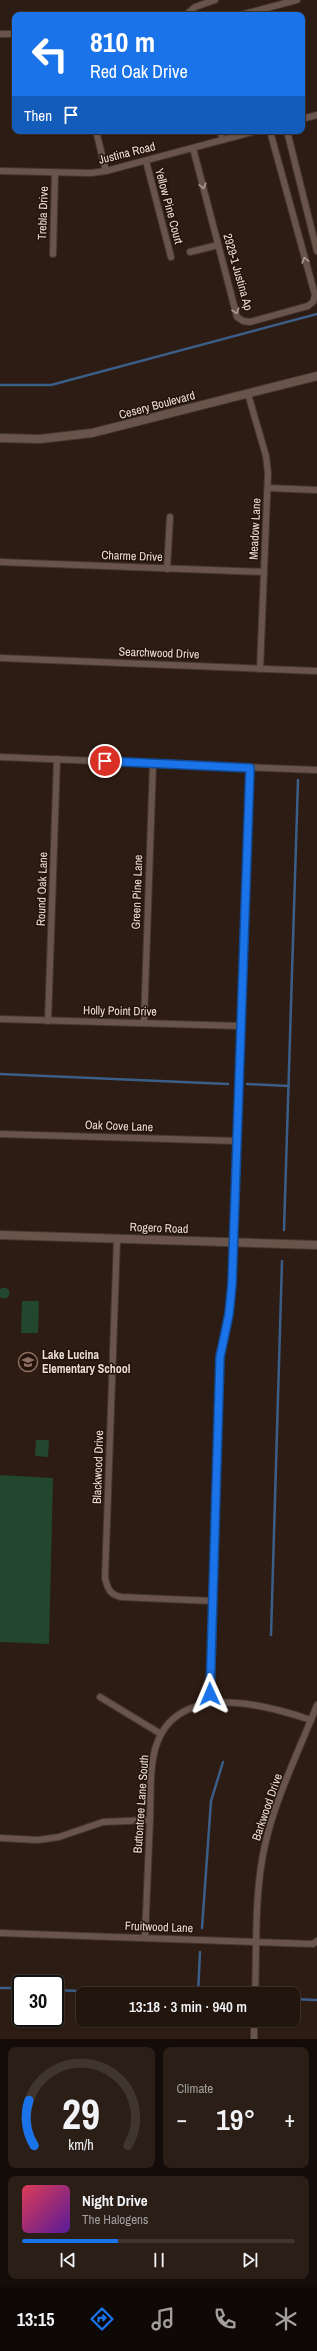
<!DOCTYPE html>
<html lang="en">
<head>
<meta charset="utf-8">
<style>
	body { margin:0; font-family:"Archivo Narrow",sans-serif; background:#2a1e17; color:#f1f3f6; height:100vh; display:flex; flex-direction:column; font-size:15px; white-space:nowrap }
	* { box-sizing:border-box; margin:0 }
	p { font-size:13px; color:#a29f9e }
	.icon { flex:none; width:22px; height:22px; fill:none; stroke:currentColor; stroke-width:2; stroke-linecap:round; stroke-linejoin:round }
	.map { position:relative; height:2039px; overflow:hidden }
	.panel { display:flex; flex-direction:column; gap:8px; padding:8px; background:#130c08; flex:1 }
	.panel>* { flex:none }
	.banner { position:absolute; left:12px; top:12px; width:293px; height:122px; border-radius:8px; box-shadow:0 1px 3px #0004,0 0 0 1px #3f342e; background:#1a73e8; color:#fff; overflow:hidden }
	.speed { position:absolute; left:12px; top:1975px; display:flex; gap:8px; font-size:20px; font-weight:700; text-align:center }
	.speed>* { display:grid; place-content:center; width:52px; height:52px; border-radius:50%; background:#22150e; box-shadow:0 1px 3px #0004,0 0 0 1px #3f342e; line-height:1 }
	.speed .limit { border:2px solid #111; border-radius:6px; background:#fff; color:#111 }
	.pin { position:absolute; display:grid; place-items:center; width:34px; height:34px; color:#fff; margin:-17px; border:2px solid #fff; border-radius:50%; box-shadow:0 1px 4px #0007 }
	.me { position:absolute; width:44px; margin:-22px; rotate:359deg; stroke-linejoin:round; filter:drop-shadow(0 0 3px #0008) }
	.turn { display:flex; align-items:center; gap:14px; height:84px; padding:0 12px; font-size:18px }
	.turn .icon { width:52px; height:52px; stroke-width:2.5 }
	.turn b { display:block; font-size:28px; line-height:34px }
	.then { display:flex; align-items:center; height:38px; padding:0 12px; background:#0003; gap:8px; font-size:15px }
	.big { font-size:30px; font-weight:600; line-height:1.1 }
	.panel .card { flex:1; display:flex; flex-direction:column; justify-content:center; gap:6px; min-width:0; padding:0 14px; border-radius:8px; background:#2a1e17 }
	.panel .dial { align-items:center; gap:0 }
	.dial svg { height:104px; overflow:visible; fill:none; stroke:#3f342e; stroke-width:7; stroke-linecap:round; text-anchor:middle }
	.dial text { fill:#f1f3f6; stroke:none }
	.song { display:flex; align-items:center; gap:12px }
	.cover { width:48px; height:48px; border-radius:6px; background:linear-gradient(135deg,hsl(350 70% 55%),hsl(270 70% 35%)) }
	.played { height:4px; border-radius:2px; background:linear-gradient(90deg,#1a73e8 35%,#3f342e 35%) }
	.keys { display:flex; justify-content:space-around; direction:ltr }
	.heat { display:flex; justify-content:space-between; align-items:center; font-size:22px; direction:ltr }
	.panel .tiles { flex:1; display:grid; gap:8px; grid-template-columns:1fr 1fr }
	.card:last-child { grid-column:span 2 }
	.trip { position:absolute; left:76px; top:1987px; width:224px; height:40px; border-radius:8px; background:#22150e; box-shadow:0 1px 3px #0004,0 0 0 1px #3f342e; font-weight:600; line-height:40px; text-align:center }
	.tab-bar { display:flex; height:64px; justify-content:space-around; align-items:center; background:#0e0806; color:#a29f9e }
	.tab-bar .icon { width:28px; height:28px }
	.tab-bar .selected { color:#1a73e8 }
	.tab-bar b { font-size:18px; color:#f1f3f6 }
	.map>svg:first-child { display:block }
	.green { fill:#22462e }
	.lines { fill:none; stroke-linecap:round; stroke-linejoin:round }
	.stream { stroke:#3a5e88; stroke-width:2.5 }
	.street-casing { stroke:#443631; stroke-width:8 }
	.secondary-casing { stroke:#443631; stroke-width:10 }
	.street { stroke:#68544a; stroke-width:6 }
	.secondary { stroke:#68544a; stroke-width:8 }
	.oneway { stroke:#aa9a91 }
	.route-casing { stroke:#114b97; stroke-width:10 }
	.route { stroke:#1a73e8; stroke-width:7 }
	.labels { text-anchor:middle; stroke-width:3; stroke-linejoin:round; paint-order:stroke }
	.street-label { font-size:12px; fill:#ebdfd8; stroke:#23130a }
	.poi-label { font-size:12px; font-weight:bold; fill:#ebdfd8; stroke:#23130a; text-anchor:start }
</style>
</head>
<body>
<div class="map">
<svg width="317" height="2039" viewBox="0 0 317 2039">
	<rect width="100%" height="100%" fill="#2d1c13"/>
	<g class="green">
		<circle cx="4" cy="1293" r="5.5"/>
		<path d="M22,1301H39L38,1333H21Z"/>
		<path d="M36,1440H49L48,1457L35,1456Z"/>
		<path d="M0,1475L53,1478L49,1644L0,1642Z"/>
	</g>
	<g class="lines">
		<g class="stream">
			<path d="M0,385H51L317,314"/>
			<path d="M0,1074L228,1084"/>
			<path d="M247,1084L289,1086"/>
			<path d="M284,1230L298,780"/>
			<path d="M271,1635L282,1261"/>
			<path d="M202,1928L211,1801L223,1762"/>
			<path d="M0,1988H21"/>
			<path d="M55,1990L152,1994"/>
			<path d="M198,1994L200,1952"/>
			<path d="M293,1999L317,2000"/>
		</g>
		<defs>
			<g id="street">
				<path d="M186,15L195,7L215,0"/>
				<path d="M240,15L297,0"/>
				<path d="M0,34H15"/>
				<path d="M302,119L317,115"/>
				<path d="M96,131L106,171"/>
				<path d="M220,131L223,140"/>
				<path d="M287,131L317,251"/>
				<path d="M193,148L237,317L243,321L250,322L308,306L313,302L315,295L270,131"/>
				<path d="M146,161L171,257"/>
				<path d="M0,171L91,173L106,171L256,131"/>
				<path d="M190,252L218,245"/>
				<path d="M53,254L55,173"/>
				<path d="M248,394L266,456L268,473L260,669"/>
				<path d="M268,488L317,490"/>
				<path d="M0,562L264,572"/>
				<path d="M167,569L170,517"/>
				<path d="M0,658L317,671"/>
				<path d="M0,757L317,770"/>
				<path d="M0,1019L240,1026"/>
				<path d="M48,1021L57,759"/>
				<path d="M144,1023L153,763"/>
				<path d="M0,1134L237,1141"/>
				<path d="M117,1239L105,1578C108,1589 109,1594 121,1597L212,1601"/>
				<path d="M100,1697L161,1734"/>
				<path d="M211,1703L220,1357L229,1314L232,1284L250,768"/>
				<path d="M0,1838L38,1840L59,1837L103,1822L150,1820"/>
				<path d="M0,1933L313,1944L317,1941"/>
				<path d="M145,1937C147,1898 148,1858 150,1819C151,1795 149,1769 156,1746C177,1681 264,1704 311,1720"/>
				<path d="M255,1994C257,1945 254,1893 265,1845C276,1796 299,1751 317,1705"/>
				<path d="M254,2039V2020"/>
			</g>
			<g id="secondary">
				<path d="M0,438L40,439L92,433L317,376"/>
				<path d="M0,1235L317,1245"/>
			</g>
		</defs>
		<use href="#street" class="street-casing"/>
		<use href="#secondary" class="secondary-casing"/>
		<use href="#street" class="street"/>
		<use href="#secondary" class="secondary"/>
	</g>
	<defs><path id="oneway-chevron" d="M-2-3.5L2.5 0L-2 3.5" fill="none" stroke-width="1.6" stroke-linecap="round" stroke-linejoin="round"/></defs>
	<g class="oneway">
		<use href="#oneway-chevron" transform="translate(203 186) rotate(75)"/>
		<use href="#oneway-chevron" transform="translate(305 260) rotate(-105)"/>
		<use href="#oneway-chevron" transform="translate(236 311) rotate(71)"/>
	</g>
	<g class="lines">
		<defs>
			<path id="route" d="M105,761L250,768L232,1284L229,1314L220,1357L210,1694"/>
		</defs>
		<use href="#route" class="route-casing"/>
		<use href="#route" class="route"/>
	</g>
	<defs>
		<symbol id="school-ring" viewBox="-11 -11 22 22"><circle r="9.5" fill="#23130a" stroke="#8d6e63" stroke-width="1.5"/><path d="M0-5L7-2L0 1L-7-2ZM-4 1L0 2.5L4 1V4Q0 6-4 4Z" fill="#8d6e63"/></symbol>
	</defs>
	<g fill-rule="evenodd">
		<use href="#school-ring" x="17" y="1351" width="22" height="22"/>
	</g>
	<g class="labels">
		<g class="street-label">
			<text transform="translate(127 153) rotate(-14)" y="4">Justina Road</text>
			<text transform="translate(169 206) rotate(75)" y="4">Yellow Pine Court</text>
			<text transform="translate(43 213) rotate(-88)" y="4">Trebla Drive</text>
			<text transform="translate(238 272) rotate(74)" y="4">2929-1 Justina Ap</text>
			<text transform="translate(157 405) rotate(-15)" y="4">Cesery Boulevard</text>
			<text transform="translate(255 529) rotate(-87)" y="4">Meadow Lane</text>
			<text transform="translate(132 556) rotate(2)" y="4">Charme Drive</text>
			<text transform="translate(159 653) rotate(2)" y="4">Searchwood Drive</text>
			<text transform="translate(42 889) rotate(-88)" y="4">Round Oak Lane</text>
			<text transform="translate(137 892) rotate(-88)" y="4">Green Pine Lane</text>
			<text transform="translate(120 1011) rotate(1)" y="4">Holly Point Drive</text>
			<text transform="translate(119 1126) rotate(2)" y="4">Oak Cove Lane</text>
			<text transform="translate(159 1228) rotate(2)" y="4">Rogero Road</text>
			<text transform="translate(98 1467) rotate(-88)" y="4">Blackwood Drive</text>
			<text transform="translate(141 1804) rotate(-86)" y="4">Buttontree Lane South</text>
			<text transform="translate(267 1807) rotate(-71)" y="4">Barkwood Drive</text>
			<text transform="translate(159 1927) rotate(2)" y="4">Fruitwood Lane</text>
		</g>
		<g class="poi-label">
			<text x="42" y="1359">Lake Lucina<tspan x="42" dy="14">Elementary School</tspan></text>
		</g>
	</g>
</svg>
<div class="speed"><div class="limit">30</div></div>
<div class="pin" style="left:105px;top:761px;background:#d93025"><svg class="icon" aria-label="arrive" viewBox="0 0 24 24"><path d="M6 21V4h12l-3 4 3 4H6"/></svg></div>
<svg class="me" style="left:210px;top:1694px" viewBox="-20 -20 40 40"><path d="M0-17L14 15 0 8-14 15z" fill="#1a73e8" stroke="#fff" stroke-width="4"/></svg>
<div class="trip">13:18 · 3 min · 940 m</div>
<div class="banner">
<div class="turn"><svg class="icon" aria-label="left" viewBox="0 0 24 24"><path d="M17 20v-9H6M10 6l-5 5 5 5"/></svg><div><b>810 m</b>Red Oak Drive</div></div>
<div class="then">Then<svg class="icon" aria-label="arrive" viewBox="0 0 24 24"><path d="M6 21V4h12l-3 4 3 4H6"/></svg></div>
</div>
</div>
<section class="panel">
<div class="tiles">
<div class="card dial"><svg viewBox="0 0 100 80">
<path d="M14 69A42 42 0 1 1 86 69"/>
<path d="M14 69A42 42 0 0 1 10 34" stroke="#1a73e8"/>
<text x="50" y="56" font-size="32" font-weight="700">29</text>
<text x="50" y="72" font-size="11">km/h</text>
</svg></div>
<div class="card"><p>Climate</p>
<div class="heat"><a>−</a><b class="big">19°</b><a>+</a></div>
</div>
<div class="card">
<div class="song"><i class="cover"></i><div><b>Night Drive</b><p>The Halogens</p></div></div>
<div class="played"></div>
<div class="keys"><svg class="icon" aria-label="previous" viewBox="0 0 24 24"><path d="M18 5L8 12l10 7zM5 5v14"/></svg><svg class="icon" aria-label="pause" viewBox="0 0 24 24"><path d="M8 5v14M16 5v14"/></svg><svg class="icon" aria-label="next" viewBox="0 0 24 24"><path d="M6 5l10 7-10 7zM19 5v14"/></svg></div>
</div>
</div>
</section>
<nav class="tab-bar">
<b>13:15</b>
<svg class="icon selected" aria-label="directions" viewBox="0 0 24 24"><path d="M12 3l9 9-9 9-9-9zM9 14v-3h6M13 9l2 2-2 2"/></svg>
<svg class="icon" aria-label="music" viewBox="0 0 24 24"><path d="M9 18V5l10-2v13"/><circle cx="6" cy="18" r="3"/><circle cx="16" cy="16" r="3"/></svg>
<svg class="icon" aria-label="phone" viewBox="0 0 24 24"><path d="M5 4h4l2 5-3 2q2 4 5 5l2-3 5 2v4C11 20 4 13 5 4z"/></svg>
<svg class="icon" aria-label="climate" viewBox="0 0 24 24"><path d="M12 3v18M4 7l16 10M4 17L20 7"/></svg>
</nav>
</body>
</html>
